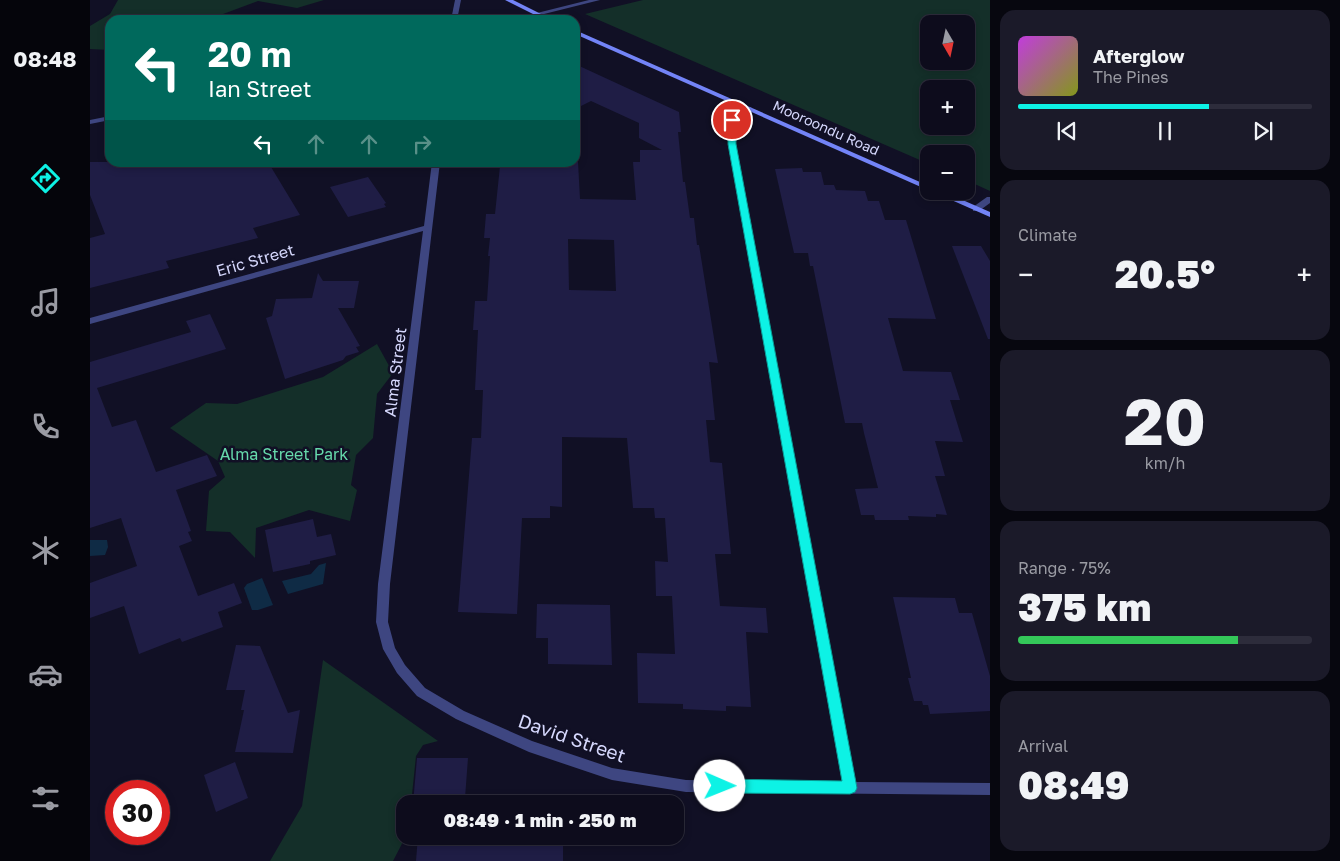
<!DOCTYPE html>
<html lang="en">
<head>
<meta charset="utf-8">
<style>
	body { margin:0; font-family:"Golos Text",sans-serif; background:#1b1a29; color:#f1f3f6; height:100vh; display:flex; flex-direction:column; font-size:19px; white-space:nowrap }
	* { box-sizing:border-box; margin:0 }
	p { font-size:16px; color:#9a9ba3 }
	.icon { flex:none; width:28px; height:28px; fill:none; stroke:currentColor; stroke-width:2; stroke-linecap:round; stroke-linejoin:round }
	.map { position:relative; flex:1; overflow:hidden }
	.details { display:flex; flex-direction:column; gap:10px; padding:10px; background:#07070f; width:350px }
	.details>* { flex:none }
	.banner { position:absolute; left:15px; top:15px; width:475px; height:152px; border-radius:15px; box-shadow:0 2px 8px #0003,0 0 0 1px #2d2c3b; background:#00695c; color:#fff; overflow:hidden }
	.needle { width:32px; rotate:171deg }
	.tools { position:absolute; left:830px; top:15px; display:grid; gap:10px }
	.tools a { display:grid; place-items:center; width:55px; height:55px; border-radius:10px; background:#0d0c1c; box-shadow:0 2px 8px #0003,0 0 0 1px #2d2c3b; font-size:25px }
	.speed { position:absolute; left:15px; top:780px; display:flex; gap:10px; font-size:25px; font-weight:700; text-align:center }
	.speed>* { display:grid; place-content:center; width:65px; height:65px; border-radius:50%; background:#0d0c1c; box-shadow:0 2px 8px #0003,0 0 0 1px #2d2c3b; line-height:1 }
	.speed .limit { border:8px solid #d22; background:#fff; color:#111 }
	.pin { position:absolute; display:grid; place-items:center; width:42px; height:42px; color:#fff; margin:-21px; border:2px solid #fff; border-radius:50%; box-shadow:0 1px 5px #0007 }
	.me { position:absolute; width:55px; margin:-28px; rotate:91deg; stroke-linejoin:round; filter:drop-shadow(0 0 4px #0008) }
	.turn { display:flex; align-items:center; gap:18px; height:105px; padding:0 20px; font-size:22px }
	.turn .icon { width:65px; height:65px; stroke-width:2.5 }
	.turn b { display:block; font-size:35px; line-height:42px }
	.lanes { display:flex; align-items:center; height:48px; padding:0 20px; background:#0003; justify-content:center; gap:25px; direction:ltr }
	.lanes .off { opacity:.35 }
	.big { font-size:38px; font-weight:800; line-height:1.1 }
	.details .widget { flex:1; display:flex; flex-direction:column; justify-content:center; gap:8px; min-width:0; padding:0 18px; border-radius:15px; background:#1b1a29 }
	.details .dial { align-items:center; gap:0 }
	.dial b { font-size:65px; line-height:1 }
	.song { display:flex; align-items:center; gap:15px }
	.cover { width:60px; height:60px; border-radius:8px; background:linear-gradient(135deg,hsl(290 70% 55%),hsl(70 70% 35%)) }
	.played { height:5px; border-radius:2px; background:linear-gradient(90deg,#0df2e5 65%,#2d2c3b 65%) }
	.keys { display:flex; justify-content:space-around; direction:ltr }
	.heat { display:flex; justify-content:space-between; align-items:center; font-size:28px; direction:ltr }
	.charge { height:8px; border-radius:4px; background:linear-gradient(90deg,#34c759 75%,#2d2c3b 0) }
	.trip { position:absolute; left:306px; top:795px; width:288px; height:50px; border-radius:15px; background:#0d0c1c; box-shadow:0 2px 8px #0003,0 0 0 1px #2d2c3b; font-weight:800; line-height:50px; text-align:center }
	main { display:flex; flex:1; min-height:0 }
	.tab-bar { display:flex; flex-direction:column; width:90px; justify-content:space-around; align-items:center; background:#05050b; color:#9a9ba3 }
	.tab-bar .icon { width:35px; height:35px }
	.tab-bar .on { color:#0df2e5 }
	.tab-bar b { font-size:22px; color:#f1f3f6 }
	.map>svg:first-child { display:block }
	.green { fill:#142f29; fill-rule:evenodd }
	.water { fill:#0f2b45 }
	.building { fill:#1f1d45; fill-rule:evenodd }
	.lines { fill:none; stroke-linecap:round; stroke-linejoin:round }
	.lane { fill:#3e4681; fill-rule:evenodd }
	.street { fill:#3e4681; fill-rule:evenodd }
	.secondary { fill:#7384f7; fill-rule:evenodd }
	.route { fill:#0df2e5; stroke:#089d95 }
	.labels { text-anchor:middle; stroke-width:5; stroke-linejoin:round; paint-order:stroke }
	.far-street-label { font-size:14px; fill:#d6d8fd; stroke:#111025 }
	.street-label { font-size:16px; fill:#d6d8fd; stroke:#111025 }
	.park-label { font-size:16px; fill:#66d9ab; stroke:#111025 }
	.near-street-label { font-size:19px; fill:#d6d8fd; stroke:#111025 }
</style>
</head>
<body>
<main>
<nav class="tab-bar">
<b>08:48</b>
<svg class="icon on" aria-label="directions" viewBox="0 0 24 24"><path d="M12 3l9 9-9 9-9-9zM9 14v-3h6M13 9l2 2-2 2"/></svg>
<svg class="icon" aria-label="music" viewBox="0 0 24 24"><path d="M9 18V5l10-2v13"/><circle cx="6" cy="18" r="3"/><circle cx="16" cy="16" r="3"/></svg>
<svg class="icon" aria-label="phone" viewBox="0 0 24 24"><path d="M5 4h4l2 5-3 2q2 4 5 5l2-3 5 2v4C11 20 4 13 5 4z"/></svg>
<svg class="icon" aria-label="climate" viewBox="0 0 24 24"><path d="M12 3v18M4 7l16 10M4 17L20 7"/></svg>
<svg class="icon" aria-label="car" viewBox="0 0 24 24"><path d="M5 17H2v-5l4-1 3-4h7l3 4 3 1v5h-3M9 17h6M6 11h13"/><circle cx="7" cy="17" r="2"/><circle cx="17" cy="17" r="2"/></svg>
<svg class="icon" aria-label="filters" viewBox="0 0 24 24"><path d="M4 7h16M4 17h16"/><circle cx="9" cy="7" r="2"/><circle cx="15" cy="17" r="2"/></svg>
</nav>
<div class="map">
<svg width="900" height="861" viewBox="0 0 900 861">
	<rect width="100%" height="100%" fill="#111025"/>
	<g class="green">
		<path d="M28,0H234L207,8L168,1L117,20H20V50L0,49V26L20,14Z"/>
		<path d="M553,0H900V191L876,180V154H839V164L495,14ZM839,24H876V61H839ZM839,89H876V126H839Z"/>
		<path d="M287,344L303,373L287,394L283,438L266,455L261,485L267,490L260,521L219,510L166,528L165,558L140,532L116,531L119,491L135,477L128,461L80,428L116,403L147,404L233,377Z"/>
		<path d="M233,660L348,741L333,745L326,756L321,804H315L316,836L303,861H180L212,806Z"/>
	</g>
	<g class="water">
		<path d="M0,540H17L18,547L15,555L0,556Z"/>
		<path d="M236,563L233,584L198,594L192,581L221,574L229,565Z"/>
		<path d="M172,578L183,605L168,610H162L154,588L157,584Z"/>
	</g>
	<g class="building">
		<path d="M485,64L589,112L591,132H588L593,182H595L600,218H604L607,245H609L628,363L619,362L625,420H616L620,462L632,463L641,554H625L630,606L676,608L678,633L656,632L661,707L636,706V711L593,709V704L548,703L547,653L585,654L582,596H566L565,561L578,562L575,518H565L564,508H543L537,438L472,437V507L460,506V518H432L427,614L368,612L382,438H391L393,390H385L388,330H383L385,301H397L400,256H398L400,238H394L396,214H405L410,166L467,167V162H488L490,199L546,200L543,162H550V150H572L549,138V123L501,101L485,109ZM478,239L524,240L526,291L479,290Z"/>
		<path d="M0,162H178L210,215L163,228L168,238L76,261L79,268L0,288V238L15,234L0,195Z"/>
		<path d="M712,168L713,172H731L734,185H744L746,190L775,191L778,201H789L795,220H816L846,319L798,318L813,371L861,372L870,400H860L873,442L845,441L855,476H845L857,515L846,514V517L818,516L819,520H785L784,515H771L765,489L788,488L774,433L772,423H755L723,266H720L718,253H704L685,169Z"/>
		<path d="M278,177L296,203L294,204L296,207L258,217L240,187Z"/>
		<path d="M862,246H891L900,261V339H898Z"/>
		<path d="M228,273L233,281H269L264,308H248L270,346L266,347L269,352L256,356L253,360L195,379L176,318L182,316L186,299L222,298Z"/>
		<path d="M120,314L136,349L7,388L22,427L46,420L66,472L117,455L127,476L86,490L101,531L98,532L102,541L89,546L108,596L144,583L152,603L128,612L133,627L92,642L90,638L49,654L34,606L0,618V583L47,566L31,518L0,528V362L101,332L96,321Z"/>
		<path d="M223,519L227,537L241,534L246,555L220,561V564L183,572L175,530Z"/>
		<path d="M803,597L865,598L869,613H882L900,676V711L840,714L838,705H833L832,701H824L818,678H821Z"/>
		<path d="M447,604L520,605L522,665L458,664V638H446Z"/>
		<path d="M146,645L170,646L198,713L210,710L203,753L145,752L154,710H151L155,690H136Z"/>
		<path d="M327,758H378L375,798L396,799V804H323Z"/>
		<path d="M145,762L158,798L126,812L114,775Z"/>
		<path d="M328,836H473V861H326Z"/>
	</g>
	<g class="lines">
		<g class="lane">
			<path d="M499,0H510L446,16L443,14Z"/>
			<path d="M897,197H900V203L889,211H883V207Z"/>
		</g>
		<g class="street">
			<path d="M365,0H371L367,20H361Z"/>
			<path d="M655,107H661L662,109L646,121V144L765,782L900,783V795L596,792L522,780L439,752L366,719L327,696L307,673L293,649L286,622L288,584L333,231L0,324V318L334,226L342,162H350L300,584L298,622L305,648L315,665L335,688L374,711L442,741L522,768L596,780L752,782L638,144V120Z"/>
			<path d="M20,116V120L0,124V120Z"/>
		</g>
		<g class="secondary">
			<path d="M415,0H423L463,20H455Z"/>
			<path d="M485,30L839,186L840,191L485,34Z"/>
			<path d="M841,191H852L900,212V217Z"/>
		</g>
	</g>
	<path class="route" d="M642,117L646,120V144L767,788L765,792L760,794L630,793L625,791L622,786L625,781L630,779L752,781L638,144V120Z"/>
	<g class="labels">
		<g class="far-street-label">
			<text transform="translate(736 128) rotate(24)" y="5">Mooroondu Road</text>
		</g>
		<g class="street-label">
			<text transform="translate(165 260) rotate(-16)" y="6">Eric Street</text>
			<text transform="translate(305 372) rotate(-83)" y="6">Alma Street</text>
		</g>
		<g class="park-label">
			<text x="194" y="460">Alma Street Park</text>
		</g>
		<g class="near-street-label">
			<text transform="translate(482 738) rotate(19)" y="7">David Street</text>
		</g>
	</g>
</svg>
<div class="tools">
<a><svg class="needle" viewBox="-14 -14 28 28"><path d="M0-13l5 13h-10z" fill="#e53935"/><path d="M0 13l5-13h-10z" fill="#9a9ba3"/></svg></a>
<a>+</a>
<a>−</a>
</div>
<div class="speed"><div class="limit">30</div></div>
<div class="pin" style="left:642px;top:120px;background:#d93025"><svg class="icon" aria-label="arrive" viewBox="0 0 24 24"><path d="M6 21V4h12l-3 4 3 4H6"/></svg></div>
<svg class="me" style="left:630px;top:786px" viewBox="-20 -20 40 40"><circle r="19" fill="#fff"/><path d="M0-13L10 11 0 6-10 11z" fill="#0df2e5"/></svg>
<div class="trip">08:49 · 1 min · 250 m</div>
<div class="banner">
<div class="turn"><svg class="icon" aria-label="left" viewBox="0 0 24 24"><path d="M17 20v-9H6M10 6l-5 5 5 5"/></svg><div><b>20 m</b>Ian Street</div></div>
<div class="lanes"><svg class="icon" aria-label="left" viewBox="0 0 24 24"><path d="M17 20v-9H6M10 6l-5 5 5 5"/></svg><svg class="icon off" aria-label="ahead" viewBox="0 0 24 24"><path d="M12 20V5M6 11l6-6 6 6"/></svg><svg class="icon off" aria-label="ahead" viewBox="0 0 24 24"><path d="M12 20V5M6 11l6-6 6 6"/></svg><svg class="icon off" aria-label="right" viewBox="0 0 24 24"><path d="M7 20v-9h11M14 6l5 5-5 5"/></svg></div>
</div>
</div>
<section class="details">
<div class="widget">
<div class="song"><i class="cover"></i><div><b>Afterglow</b><p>The Pines</p></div></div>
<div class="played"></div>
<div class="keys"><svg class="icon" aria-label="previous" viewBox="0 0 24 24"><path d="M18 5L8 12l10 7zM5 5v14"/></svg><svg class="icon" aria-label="pause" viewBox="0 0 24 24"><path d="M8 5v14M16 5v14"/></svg><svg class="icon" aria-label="next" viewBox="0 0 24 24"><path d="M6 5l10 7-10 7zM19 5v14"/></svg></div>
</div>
<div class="widget"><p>Climate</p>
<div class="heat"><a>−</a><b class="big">20.5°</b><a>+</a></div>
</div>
<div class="widget dial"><b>20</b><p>km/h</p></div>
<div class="widget"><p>Range · 75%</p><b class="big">375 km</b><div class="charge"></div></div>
<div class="widget"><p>Arrival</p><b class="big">08:49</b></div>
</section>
</main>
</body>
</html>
